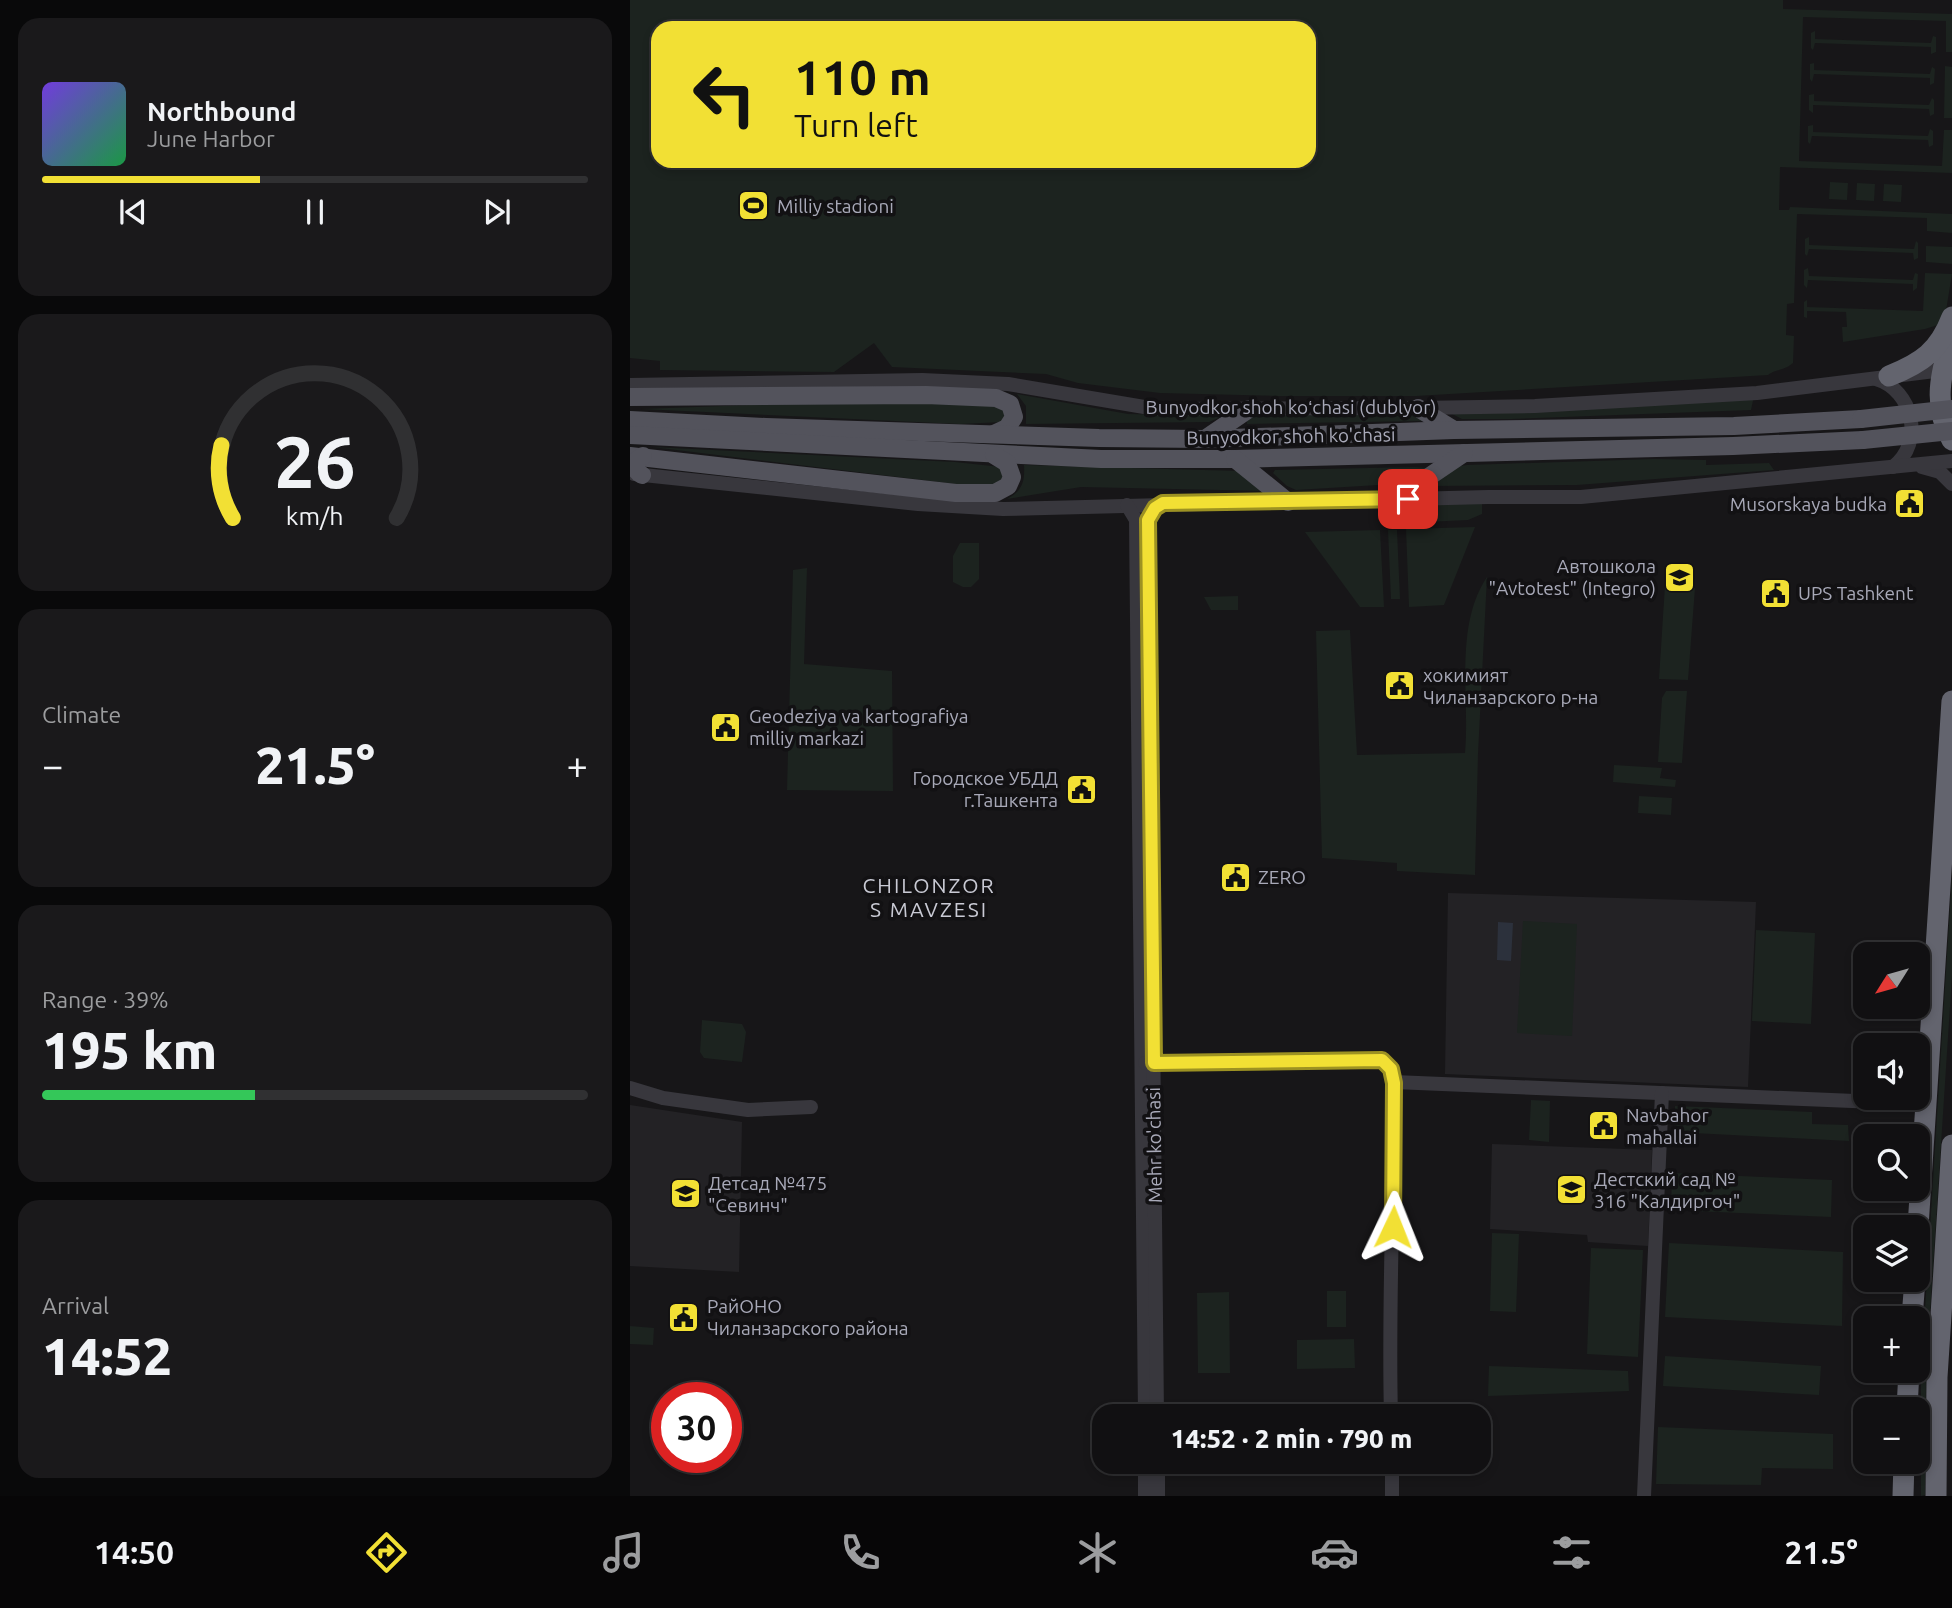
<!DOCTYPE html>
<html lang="en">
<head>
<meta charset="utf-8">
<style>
	body { margin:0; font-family:Ubuntu,sans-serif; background:#1a191b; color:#f1f3f6; height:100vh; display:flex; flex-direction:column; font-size:26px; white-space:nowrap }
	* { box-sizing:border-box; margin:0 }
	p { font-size:23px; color:#9c9d9f }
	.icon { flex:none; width:38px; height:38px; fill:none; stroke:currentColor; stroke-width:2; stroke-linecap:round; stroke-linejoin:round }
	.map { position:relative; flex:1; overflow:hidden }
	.panel { display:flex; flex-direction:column; gap:18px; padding:18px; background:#09090a; width:630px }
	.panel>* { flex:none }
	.top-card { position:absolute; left:21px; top:21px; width:665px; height:147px; border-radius:21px; box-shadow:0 4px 10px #0003,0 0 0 2px #303032; background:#f2e034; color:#111; overflow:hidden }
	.needle { width:46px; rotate:233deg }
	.controls { position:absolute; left:1223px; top:942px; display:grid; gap:14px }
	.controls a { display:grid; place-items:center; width:77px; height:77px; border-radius:14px; background:#111012; box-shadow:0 4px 10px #0003,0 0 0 2px #303032; font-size:35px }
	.speed { position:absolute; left:21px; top:1382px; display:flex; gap:14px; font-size:35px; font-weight:700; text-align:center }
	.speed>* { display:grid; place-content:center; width:91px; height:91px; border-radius:50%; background:#111012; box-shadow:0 4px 10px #0003,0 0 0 2px #303032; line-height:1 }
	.speed .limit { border:10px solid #d22; background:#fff; color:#111 }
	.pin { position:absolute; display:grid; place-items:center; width:60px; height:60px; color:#fff; margin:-30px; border-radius:14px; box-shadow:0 4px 10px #0006 }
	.me { position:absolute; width:77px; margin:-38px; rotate:2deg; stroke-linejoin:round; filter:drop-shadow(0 0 5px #0008) }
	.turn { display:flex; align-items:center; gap:24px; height:147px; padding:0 28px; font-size:32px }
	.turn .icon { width:91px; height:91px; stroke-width:2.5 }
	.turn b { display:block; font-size:49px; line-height:60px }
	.big { font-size:52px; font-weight:800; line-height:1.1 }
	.panel .tile { flex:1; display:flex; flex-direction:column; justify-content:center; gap:10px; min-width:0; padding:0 24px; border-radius:21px; background:#1a191b }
	.panel .dial { align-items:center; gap:0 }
	.dial svg { height:182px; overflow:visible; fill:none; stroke:#303032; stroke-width:7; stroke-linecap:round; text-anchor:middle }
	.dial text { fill:#f1f3f6; stroke:none }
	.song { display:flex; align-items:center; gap:21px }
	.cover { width:84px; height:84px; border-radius:10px; background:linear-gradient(135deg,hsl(260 70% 55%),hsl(140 70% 35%)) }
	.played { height:7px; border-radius:4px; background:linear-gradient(90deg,#f2e034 40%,#303032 40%) }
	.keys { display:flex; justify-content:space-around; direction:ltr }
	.heat { display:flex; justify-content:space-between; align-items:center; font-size:38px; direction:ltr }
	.charge { height:10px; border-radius:5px; background:linear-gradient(90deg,#34c759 39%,#303032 0) }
	.trip { position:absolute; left:462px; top:1404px; width:399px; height:70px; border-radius:21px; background:#111012; box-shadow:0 4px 10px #0003,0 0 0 2px #303032; font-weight:800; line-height:70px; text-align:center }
	.tab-bar { display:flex; height:112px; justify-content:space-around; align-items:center; background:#070607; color:#9c9d9f }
	.tab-bar .icon { width:49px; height:49px }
	.tab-bar .current { color:#f2e034 }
	.tab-bar b { font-size:32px; color:#f1f3f6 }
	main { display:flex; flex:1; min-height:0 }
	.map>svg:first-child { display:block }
	.built { fill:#232225 }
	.green { fill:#1c231f; fill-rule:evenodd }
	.water { fill:#2c313c }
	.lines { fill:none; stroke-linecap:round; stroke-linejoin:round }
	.minor { stroke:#38373d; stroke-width:14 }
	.major { stroke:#53535c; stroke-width:18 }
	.highway { stroke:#63646e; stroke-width:21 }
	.major-bridge { stroke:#53535c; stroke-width:18 }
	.route-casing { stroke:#9d9222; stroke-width:18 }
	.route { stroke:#f2e034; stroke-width:12 }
	.labels { text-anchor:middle; stroke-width:7; stroke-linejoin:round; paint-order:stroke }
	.poi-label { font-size:19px; fill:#a8a9b8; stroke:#121113; text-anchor:start }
	.street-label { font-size:19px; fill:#a8a9b8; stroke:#121113 }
	.neighbourhood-label { font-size:21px; letter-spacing:2px; fill:#c9cad4; stroke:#121113 }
</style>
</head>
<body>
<main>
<section class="panel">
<div class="tile">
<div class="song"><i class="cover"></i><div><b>Northbound</b><p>June Harbor</p></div></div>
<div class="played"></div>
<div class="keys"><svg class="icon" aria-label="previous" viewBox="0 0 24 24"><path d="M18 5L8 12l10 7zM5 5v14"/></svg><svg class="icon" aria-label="pause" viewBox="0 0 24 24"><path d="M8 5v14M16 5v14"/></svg><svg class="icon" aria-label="next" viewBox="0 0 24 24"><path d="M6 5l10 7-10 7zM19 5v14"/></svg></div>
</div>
<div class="tile dial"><svg viewBox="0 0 100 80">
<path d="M14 69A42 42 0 1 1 86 69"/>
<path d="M14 69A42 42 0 0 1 9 37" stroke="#f2e034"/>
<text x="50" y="56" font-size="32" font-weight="700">26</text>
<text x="50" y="72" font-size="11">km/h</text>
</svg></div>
<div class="tile"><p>Climate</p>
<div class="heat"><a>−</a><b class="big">21.5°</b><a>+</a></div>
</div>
<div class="tile"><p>Range · 39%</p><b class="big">195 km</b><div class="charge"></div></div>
<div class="tile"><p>Arrival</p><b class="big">14:52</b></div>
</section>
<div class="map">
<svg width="1322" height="1496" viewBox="0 0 1322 1496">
	<rect width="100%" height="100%" fill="#171618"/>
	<g class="built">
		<path d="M818,893L1126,902L1118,1087L815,1074Z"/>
		<path d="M0,1105L112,1122L109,1272L0,1266Z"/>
		<path d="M862,1144L1022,1150L1018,1246L958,1242L957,1235L860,1229Z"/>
	</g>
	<g class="green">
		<path d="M0,0H1153V9L1322,14V52H1316V21L1173,17L1169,161L1312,166L1314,130H1322V173L1150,167L1149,210H1159L1160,207L1322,214V233L1297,231V218L1167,214L1164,303L1157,304L1156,335L1164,336L1163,363C1152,372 1147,368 1138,375L786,396H649L530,393L448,383L416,374L262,367L244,343L204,372L30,370V361L0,358ZM679,28V161H28V28Z"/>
		<path d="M1185,31V39L1301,43L1303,36L1306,37V52L1301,54V47L1185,43L1183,50L1181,48V33Z"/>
		<path d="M1184,63V70L1300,74L1302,67L1305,69L1304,83L1300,85V78L1184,74L1182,82L1180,79V64Z"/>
		<path d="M1315,66L1322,67V118H1314Z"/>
		<path d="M1184,94V101L1299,105L1302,98L1304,100V114L1300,116L1299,109L1183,105V113L1179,110V95Z"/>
		<path d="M1183,125V132L1298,136L1300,129L1303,131V145L1299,147L1298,140L1182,136L1180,144L1178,142V126Z"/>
		<path d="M1200,182L1218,183L1217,200L1199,199Z"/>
		<path d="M1227,183L1245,184L1244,201L1226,200Z"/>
		<path d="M1254,184L1272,185L1271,202L1253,201Z"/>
		<path d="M1179,237V245L1284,249L1286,241L1288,243V258L1284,260L1283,253L1179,249L1177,256L1175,254V239Z"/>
		<path d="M1296,246L1322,247V264L1296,262Z"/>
		<path d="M1178,268L1179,276L1283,280L1285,273L1288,274L1287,288L1283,291V284L1178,280L1177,288L1174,285V270Z"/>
		<path d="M1295,273L1322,274L1314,323L1295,329L1213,342L1212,327H1217L1216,312L1177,311V318L1174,317V302L1177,300V307L1293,311Z"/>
		<path d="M387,394L498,414L593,416L579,422L396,424V406Z"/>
		<path d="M1124,396L1121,410L881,419H832L822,414Z"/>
		<path d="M264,400L377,407L374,422L329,424L11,409Z"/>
		<path d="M783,412L795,421L617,424V421L622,417Z"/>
		<path d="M22,447L325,462L371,467L377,474L369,484H326Z"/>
		<path d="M1024,459L1076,460V465L1139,463L1144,470L947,485L800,486L823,467L837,465Z"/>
		<path d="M394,465L610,471L637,491L451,487L377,499C392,491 395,482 394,465Z"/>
		<path d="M785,467L798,468L781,483L666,490L657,486L643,473L645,470Z"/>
		<path d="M852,503V514L838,520L775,523V505Z"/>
		<path d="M845,527L814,605L779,607L776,529Z"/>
		<path d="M750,530L754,607H730L675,532Z"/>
		<path d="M758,530H767L770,599H761Z"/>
		<path d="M330,543H349V579L341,587H333L323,582V556Z"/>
		<path d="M177,568L174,664L262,671L263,791L157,790L163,570Z"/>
		<path d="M857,577L848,754L845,875L767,871V863L692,858L686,631L720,630L727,755L835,753C840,697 824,626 857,577Z"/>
		<path d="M1035,585L1065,588L1058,680L1029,679Z"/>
		<path d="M608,596V610H581L574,597Z"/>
		<path d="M1036,691H1057L1052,763L1028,762L1032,698Z"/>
		<path d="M984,765L1032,768L1030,778L1046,780L1045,787L983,782Z"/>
		<path d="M1009,796L1042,798L1041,815L1008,813Z"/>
		<path d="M1322,875V976L1296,1374L1295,1495L1291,1496V1374Z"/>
		<path d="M893,921L947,924L942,1036L887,1033Z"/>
		<path d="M1126,930L1185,933L1181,1024L1122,1021Z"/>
		<path d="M72,1020L112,1024L116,1032L112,1062L74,1058L70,1052Z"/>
		<path d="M1226,1037L1265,1039L1264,1045H1236L1235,1090H1223Z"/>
		<path d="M901,1100L920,1101L919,1142L899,1140Z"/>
		<path d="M1045,1106L1182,1112V1124L1218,1125L1219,1141L1044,1132Z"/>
		<path d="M1042,1173L1202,1180L1201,1217L1041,1210Z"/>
		<path d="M862,1233L889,1234L886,1312L860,1311Z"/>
		<path d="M1039,1243L1213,1252L1212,1326L1035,1317Z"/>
		<path d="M961,1248L1013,1250L1008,1357L957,1354Z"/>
		<rect x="697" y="1291" width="19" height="36"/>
		<path d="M599,1292L600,1373H568L567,1293Z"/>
		<path d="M0,1326L24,1328L23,1345L0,1344Z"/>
		<path d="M724,1339L725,1368L667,1369V1340Z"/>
		<path d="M1035,1356L1191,1366L1189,1395L1033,1386Z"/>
		<path d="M859,1366L998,1371L999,1391L858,1396Z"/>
		<path d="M1028,1427L1203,1434V1469L1132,1468L1131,1485L1026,1484Z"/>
	</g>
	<path class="water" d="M868,922L883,923L881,961L867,960Z"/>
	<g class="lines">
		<g class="minor">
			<path d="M1246,379C1283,390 1295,442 1263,467"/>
			<path d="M0,385L292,380L378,384L526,409L788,408L905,406L1127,393L1321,369"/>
			<path d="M1292,467L1310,472L1322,484"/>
			<path d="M4,474L288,504L373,509L858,497H951L1322,461"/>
			<path d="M497,505L506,520L515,1416"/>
			<path d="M515,1063L752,1060L761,1069L764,1082C764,1194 758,1305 761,1416"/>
			<path d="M764,1082L1296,1104"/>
			<path d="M0,1088L33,1098L118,1110L181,1107"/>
			<path d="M527,1416L518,520L525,508L533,503"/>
			<path d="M515,1461V1496"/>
			<path d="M528,1461V1496"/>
			<path d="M762,1461V1496"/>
			<path d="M1014,1496L1032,1093"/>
		</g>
		<g class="major">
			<path d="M0,397L296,395L366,398L380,404L384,417L377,428L364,434"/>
			<path d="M788,408L824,430"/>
			<path d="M0,420L136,427L469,438L575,439L824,430L1104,426L1231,419"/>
			<path d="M0,435L471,459H605L1103,446L1233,440"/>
			<path d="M575,439L619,409"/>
			<path d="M0,456L326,493H365L378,486L382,477L377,463L364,455"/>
			<path d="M605,459L658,502"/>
			<path d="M12,475C3,470 4,460 13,456"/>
			<path d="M778,499L800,476L834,453"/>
		</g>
		<g class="highway">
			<path d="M1322,335C1311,372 1302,405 1322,440"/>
			<path d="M1259,376C1292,363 1309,351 1322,317"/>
			<path d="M1288,1227L1322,701"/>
			<path d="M1282,1318L1285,1279"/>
			<path d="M1277,1409L1279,1370"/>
			<path d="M1273,1496L1274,1461"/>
			<path d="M1306,1496L1307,1377L1322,1145"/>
		</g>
		<g class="major-bridge">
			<path d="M1231,419L1322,409"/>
			<path d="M1233,440L1322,431"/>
		</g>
	</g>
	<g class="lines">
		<defs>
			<path id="route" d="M763,1227L764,1083L761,1069L752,1060L524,1063L518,520L525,508L533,503L778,499"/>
		</defs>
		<use href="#route" class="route-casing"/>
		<use href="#route" class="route"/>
	</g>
	<defs>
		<symbol id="stadium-square" viewBox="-11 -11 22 22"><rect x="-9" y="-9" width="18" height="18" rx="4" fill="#f2e034" stroke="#121113"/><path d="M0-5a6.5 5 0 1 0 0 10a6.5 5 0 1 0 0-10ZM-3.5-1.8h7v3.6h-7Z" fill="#111"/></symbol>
		<symbol id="civic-square" viewBox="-11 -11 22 22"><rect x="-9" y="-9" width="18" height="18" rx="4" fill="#f2e034" stroke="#121113"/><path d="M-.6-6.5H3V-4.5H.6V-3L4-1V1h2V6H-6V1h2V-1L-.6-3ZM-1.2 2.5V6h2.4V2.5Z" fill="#111"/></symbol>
		<symbol id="school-square" viewBox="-11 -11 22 22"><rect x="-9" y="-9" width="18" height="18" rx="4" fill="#f2e034" stroke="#121113"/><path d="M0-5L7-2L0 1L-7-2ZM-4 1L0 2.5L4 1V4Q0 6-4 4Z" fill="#111"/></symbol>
	</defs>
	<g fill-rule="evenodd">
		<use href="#stadium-square" x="106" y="188" width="35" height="35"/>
		<use href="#civic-square" x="1262" y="486" width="35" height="35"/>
		<use href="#school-square" x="1032" y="560" width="35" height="35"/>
		<use href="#civic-square" x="1128" y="576" width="35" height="35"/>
		<use href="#civic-square" x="752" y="668" width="35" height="35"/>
		<use href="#civic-square" x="78" y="710" width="35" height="35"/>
		<use href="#civic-square" x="434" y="772" width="35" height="35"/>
		<use href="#civic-square" x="588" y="860" width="35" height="35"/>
		<use href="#civic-square" x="956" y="1108" width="35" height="35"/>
		<use href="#school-square" x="924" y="1172" width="35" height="35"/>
		<use href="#school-square" x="38" y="1176" width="35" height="35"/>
		<use href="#civic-square" x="36" y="1300" width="35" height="35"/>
	</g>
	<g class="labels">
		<g class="poi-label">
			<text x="147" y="213">Milliy stadioni</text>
			<text x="1257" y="511" text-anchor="end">Musorskaya budka</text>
			<text x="1026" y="573" text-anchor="end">Автошкола<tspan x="1026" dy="22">"Avtotest" (Integro)</tspan></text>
			<text x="1168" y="600">UPS Tashkent</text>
			<text x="793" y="682">хокимият<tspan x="793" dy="22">Чиланзарского р-на</tspan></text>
			<text x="119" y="723">Geodeziya va kartografiya<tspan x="119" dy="22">milliy markazi</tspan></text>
			<text x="428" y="785" text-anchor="end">Городское УБДД<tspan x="428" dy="22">г.Ташкента</tspan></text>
			<text x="628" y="884">ZERO</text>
			<text x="996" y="1122">Navbahor<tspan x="996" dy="22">mahallai</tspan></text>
			<text x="964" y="1186">Дестский сад №<tspan x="964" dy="22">316 "Калдиргоч"</tspan></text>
			<text x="78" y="1190">Детсад №475<tspan x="78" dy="22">"Севинч"</tspan></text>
			<text x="77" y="1313">РайОНО<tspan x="77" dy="22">Чиланзарского района</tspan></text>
		</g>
		<g class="street-label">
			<text x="661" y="414">Bunyodkor shoh koʻchasi (dublyor)</text>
			<text transform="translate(661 436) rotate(-1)" y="7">Bunyodkor shoh ko'chasi</text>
			<text transform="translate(524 1145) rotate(-91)" y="7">Mehr ko'chasi</text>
		</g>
		<g class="neighbourhood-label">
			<text x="299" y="893">CHILONZOR<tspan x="299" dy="24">S MAVZESI</tspan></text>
		</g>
	</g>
</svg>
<div class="controls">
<a><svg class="needle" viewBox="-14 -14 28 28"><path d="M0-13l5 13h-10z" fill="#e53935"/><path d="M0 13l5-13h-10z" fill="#9c9d9f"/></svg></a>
<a><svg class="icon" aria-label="sound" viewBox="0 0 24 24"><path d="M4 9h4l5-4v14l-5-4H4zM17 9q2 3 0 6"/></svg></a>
<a><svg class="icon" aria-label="search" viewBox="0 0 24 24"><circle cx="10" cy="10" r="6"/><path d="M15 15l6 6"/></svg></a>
<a><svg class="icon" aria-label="layers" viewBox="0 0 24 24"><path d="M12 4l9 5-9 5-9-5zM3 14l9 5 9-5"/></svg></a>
<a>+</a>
<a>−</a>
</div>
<div class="speed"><div class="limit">30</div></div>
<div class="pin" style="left:778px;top:499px;background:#d93025"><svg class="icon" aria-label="arrive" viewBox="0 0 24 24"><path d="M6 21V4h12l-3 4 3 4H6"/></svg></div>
<svg class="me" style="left:763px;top:1227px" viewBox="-20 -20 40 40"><path d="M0-17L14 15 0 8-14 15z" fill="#f2e034" stroke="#fff" stroke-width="4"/></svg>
<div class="trip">14:52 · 2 min · 790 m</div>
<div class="top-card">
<div class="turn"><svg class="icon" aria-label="left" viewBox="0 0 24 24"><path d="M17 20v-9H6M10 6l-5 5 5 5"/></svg><div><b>110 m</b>Turn left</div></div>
</div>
</div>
</main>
<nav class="tab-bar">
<b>14:50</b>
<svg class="icon current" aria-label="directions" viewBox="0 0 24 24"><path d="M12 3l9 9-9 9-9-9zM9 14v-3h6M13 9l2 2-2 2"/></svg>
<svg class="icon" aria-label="music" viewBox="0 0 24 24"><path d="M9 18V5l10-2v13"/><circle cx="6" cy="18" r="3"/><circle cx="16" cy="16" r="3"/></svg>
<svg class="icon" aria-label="phone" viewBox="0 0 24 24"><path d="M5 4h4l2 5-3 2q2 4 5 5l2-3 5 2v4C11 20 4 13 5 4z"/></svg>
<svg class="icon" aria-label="climate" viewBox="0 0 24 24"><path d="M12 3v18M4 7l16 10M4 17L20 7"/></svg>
<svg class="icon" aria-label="car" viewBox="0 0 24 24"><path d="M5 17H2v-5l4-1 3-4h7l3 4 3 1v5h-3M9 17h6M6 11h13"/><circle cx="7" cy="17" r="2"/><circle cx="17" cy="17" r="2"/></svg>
<svg class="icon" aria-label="filters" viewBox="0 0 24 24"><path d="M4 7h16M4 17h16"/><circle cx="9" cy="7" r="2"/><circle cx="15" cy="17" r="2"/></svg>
<b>21.5°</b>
</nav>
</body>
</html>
